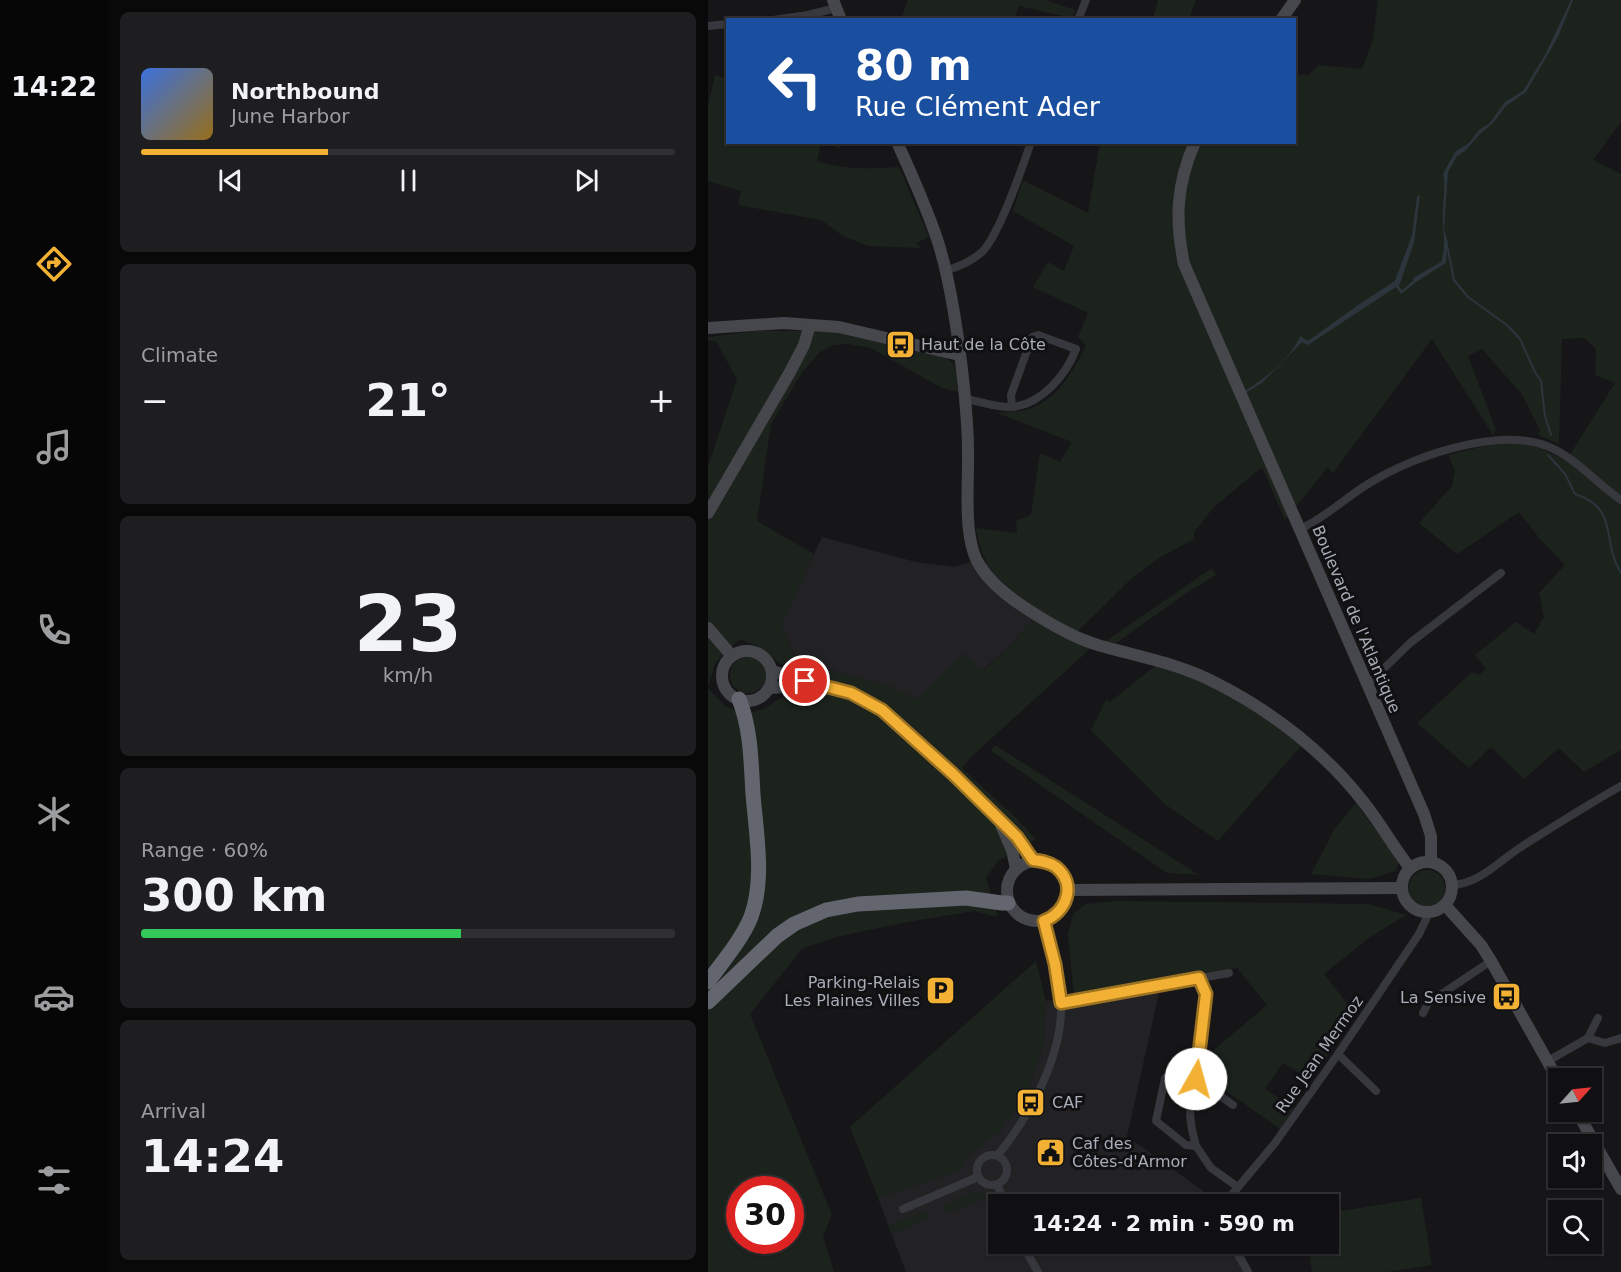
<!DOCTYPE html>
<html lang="en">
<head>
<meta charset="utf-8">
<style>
	body { margin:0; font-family:"DejaVu Sans",sans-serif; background:#1e1e20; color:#f1f3f6; height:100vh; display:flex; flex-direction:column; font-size:22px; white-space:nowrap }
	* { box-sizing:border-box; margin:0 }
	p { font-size:20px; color:#9c9d9f }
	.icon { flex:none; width:33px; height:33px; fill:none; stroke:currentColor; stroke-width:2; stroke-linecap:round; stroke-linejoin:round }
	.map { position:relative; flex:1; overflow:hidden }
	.sheet { display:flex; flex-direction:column; gap:12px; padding:12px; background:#09090a; width:600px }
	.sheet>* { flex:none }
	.hud { position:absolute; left:18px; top:18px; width:570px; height:126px; border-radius:0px; box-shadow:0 2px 4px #0004,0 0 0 2px #303032; background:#1a4fa0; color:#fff; overflow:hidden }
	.needle { width:39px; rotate:63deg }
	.fabs { position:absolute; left:840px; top:1068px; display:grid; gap:12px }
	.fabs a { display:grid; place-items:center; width:54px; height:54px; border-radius:0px; background:#101012; box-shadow:0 2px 4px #0004,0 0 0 2px #303032; font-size:30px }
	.speed { position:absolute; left:18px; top:1176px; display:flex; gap:12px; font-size:30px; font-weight:700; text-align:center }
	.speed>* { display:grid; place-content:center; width:78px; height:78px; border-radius:50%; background:#101012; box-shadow:0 2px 4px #0004,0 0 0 2px #303032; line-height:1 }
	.speed .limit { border:9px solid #d22; background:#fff; color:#111 }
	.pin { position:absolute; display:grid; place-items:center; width:51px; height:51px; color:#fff; margin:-26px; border:3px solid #fff; border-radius:50%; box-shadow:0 2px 6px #0007 }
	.me { position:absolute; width:66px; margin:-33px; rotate:7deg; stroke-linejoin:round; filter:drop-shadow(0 0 4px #0008) }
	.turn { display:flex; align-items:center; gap:21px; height:126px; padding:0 30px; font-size:27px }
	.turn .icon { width:78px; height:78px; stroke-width:2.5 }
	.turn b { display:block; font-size:42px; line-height:51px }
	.big { font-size:45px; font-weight:700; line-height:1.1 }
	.sheet .card { flex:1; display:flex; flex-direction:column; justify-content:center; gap:9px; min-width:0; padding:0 21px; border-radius:9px; background:#1e1e20 }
	.sheet .dial { align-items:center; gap:0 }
	.dial b { font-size:78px; line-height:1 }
	.song { display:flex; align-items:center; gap:18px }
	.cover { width:72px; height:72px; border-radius:9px; background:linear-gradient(135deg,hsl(220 70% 55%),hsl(40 70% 35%)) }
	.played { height:6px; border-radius:3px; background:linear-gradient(90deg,#f2b134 35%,#303032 35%) }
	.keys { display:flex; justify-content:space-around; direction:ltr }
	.heat { display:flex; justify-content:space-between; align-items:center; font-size:33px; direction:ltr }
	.charge { height:9px; border-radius:4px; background:linear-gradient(90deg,#34c759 60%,#303032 0) }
	.trip { position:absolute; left:280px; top:1194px; width:351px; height:60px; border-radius:0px; background:#101012; box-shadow:0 2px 4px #0004,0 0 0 2px #303032; font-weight:700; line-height:60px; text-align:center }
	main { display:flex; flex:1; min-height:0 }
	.dock { display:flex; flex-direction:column; width:108px; justify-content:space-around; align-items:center; background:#060607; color:#9c9d9f }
	.dock .icon { width:42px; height:42px }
	.dock .on { color:#f2b134 }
	.dock b { font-size:27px; color:#f1f3f6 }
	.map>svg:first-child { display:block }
	.built { fill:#222225 }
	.green { fill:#1c231d; fill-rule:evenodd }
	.water { fill:#2c353c }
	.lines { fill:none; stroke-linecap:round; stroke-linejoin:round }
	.stream { stroke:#2c353c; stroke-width:2 }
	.street { stroke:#37383d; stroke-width:8 }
	.secondary { stroke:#45474d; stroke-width:12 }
	.highway { stroke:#63666e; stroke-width:15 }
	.route-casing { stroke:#9d7322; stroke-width:15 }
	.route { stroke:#f2b134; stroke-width:10 }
	.labels { text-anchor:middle; stroke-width:6; stroke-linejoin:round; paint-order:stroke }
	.poi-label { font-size:16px; fill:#a8adb8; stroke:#111113; text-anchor:start }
	.street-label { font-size:16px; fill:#a8adb8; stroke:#111113 }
</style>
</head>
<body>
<main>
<nav class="dock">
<b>14:22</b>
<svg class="icon on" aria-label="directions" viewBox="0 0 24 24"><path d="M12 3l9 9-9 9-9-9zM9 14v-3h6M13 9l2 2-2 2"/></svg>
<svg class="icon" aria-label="music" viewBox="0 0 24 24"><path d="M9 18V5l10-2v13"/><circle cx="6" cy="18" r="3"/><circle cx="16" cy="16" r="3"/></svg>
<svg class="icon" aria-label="phone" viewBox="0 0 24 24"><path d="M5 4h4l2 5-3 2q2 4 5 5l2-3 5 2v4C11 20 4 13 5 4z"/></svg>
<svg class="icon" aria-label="climate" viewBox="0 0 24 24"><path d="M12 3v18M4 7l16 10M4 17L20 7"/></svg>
<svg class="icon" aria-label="car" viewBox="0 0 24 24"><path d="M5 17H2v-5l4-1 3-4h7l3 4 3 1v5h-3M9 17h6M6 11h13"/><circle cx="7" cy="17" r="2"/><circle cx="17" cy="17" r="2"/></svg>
<svg class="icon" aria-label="filters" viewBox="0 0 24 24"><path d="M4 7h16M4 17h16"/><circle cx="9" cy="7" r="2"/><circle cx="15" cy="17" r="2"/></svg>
</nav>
<section class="sheet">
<div class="card">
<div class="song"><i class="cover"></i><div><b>Northbound</b><p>June Harbor</p></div></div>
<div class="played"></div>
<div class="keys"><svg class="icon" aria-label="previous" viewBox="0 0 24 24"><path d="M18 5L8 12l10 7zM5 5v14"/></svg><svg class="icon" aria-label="pause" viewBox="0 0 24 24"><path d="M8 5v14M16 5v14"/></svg><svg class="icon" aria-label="next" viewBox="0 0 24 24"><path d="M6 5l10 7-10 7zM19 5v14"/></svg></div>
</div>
<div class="card"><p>Climate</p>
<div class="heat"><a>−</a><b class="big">21°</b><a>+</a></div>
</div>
<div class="card dial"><b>23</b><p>km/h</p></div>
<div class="card"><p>Range · 60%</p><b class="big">300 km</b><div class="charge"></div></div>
<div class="card"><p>Arrival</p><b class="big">14:24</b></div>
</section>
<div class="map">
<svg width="913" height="1272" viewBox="0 0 913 1272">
	<rect width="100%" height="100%" fill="#161618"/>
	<g class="built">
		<path d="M114,537L208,562L247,567L275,558L294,583L331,611L306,642L274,671L256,654L209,700L184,687L89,661L73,625Z"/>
		<path d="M454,979L419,1136L513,1204H291V1244H530L545,1272H198L170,1198L253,1170L258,1157L292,1131L321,1088L335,1045L338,1001Z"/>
	</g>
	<g class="green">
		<path d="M200,0H337L367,10L364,18L311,6L306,19H193Z"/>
		<path d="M450,0H488L481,19H445Z"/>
		<path d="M670,0H913V122L885,160L913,174V750L876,772L851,748L816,779L783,747L761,768L709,723L764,672L771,675L778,669L767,655L808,622L826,634L836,617L831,593L857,565L832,539L811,512L749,554L711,523L744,486L747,470L740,455C768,448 799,438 828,447C839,450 849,457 858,461L907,383L887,375L888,349L876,338L854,339L851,444L830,435L832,430L813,393L774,349L760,356L788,430L785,435L724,339L625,473L620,467L577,520L554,467L506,507L486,532V539L451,558L423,579L370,631L393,639L264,756L254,768L307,817L328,839L290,861L278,878L290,917L266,911L199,922L128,937L94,949L42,1014L124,1215L115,1236L126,1272H0V467L29,379L8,341L0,340V337L48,331H122L227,353C251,363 248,368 250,392L234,388L163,348L140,344L125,345L112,352L95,371L63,424L49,521L106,554L73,625L89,661L184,687L209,699L256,654L275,671L306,642L331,611C297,585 275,573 268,528L309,533L308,521L323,515L332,453L352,462L364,442L289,413C298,412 309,412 318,410C349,401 364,373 378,346L370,337L380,313L325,287L340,262L356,271L366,246L305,211L315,180L380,213L392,143L586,142L587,74L601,75L610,65L654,69L665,39ZM32,639L49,646L84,672L74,697L56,709L41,713L18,707L0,688L7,663ZM32,1190H82V1240H32Z"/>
		<path d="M7,75L19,79L20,142L133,143L132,148L113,143L109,161C136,170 163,169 191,167L221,237L208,243L213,248L160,246L135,236L113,220L30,205L33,191L0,181V105Z"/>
		<path d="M504,568L508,575L480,592L408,643L398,641Z"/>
		<circle cx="40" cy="675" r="18"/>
		<path d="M457,658L514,680L593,746L510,841L458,805L383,730L398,700L402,702Z"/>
		<path d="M287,745L491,875L459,873L283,751Z"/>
		<path d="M648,803L691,861L688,871L661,879L603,874L627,828Z"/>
		<circle cx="719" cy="888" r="18"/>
		<path d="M406,901L661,904L698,915L662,937L616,974L648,1015L603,1080L575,1063L557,1089L586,1108L572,1129L493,1073L496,1058L559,1005L529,968L454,979L366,995L360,935L365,914L378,904Z"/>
		<path d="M328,961L338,1001L335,1045L321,1088L292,1131L258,1157L253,1170L170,1198L142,1127Z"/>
		<path d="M263,1193H274C290,1201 291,1220 291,1236L276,1199L239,1213L236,1204Z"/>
		<path d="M713,1198L724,1265L679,1272H604L600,1244H621V1213Z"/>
		<path d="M219,1210L222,1218L183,1234L180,1226Z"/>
	</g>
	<path class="water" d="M863,0H865L850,37L818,92L798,106L785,123L772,134L757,151L749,156L740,172L736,229L740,243L738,263L708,282L693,294L688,287L600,345L594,342L554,383L536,394L535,392C554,381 584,358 592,336L600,341L653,303L687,281L704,235L709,197L712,195L706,243L691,286L694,290L706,280L705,278L733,262C739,245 734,228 735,211C735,198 738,186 735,174L747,152L761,143L771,130L782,123L797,102L815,91L837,55Z"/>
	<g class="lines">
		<g class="stream">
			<path d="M739,245L746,280L760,297L800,326L812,339L827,372L833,381L837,416L843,435"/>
			<path d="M840,455L857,474L867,494C912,508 893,542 913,573"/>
		</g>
		<g class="street">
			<path d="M65,20L100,15L128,8"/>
			<path d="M370,20L378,0"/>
			<path d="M0,26L20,24"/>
			<path d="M237,271C250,267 264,261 274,252C292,234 314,168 323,142"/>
			<path d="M257,399C273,401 288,408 304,407C334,404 358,375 368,349L330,335L324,337L303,395L304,407"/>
			<path d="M592,529C617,518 637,498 660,484C704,456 790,427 839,446C867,457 888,483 913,500"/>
			<path d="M659,685L702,643L793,573"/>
			<path d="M744,885C771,884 791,861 813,847C846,826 879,805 913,786"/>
			<path d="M491,979L498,994L485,1088L482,1115L484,1130L488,1146L503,1168L530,1187"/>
			<path d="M353,1003L521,973"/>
			<path d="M715,1013L720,1003L783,961"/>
			<path d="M880,1038L890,1018"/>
			<path d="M630,1054L668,1091"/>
			<path d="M840,1061L880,1038L897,1043L913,1038"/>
			<path d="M488,1146L478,1145L448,1121L457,1078L480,1081L488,1079L525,1105"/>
			<circle cx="284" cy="1170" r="15"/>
			<path d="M290,1155C322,1115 355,1056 353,1003C352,975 344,948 337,921"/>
			<path d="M289,1185L298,1204"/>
			<path d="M516,1204L567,1143L630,1054L711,934L721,913"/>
			<path d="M195,1209L270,1177"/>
			<path d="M314,1244L330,1272"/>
			<path d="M524,1244L540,1272"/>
		</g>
		<g class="secondary">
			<path d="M125,0L133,20"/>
			<path d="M573,20L587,0"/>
			<path d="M189,142C204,175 219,208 230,242C244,286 251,341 256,387C258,408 260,429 260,451C261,483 254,539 272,566C283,584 302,598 319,609C342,624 367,639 393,646C433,657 473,664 510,684C565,712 619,754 657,804C673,824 686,848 702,868"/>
			<path d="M487,142C468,185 467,220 476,264L716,814L723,836V862"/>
			<path d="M0,328L76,323L131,327L251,355"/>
			<path d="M0,513L82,372L96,345L102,325"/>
			<path d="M0,628L24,656"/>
			<circle cx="39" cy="676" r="25"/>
			<path d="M64,671L143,693L174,709L245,774L309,837L325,860"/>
			<path d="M61,688L101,686"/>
			<path d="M293,825L304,850L308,869"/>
			<circle cx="329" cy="891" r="30"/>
			<circle cx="719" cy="887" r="25"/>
			<path d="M360,890L693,888"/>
			<path d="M737,905L773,945L783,961L850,1080"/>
			<path d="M869,1112L913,1189"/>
		</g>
		<g class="highway">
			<path d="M0,982C15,961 33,941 43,917C57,879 48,833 45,794C43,762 43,729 31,699"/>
			<path d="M0,1002L69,936L86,924L118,910L150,904L258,898L294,903H300"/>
		</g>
	</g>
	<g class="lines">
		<defs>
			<path id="route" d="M97,681L143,693L174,710L245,774L309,837L325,860C333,861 341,862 348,867C369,884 359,912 336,921L347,964L353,1003L491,978L498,994L488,1079"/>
		</defs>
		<use href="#route" class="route-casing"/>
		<use href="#route" class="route"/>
	</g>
	<defs>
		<symbol id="bus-square" viewBox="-11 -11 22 22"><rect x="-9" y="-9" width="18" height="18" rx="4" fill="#f2b134" stroke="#111113"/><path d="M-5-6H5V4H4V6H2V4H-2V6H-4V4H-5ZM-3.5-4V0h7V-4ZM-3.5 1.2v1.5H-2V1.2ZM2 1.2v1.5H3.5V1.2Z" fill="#111"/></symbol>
		<symbol id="parking-square" viewBox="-11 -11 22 22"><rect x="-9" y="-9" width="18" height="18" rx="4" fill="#f2b134" stroke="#111113"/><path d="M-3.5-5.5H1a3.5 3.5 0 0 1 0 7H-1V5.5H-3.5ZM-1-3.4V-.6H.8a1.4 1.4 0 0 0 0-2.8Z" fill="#111"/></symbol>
		<symbol id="civic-square" viewBox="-11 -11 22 22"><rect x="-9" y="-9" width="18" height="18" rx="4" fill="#f2b134" stroke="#111113"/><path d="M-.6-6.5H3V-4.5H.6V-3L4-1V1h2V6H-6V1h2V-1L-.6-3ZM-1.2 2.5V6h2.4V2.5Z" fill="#111"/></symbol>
	</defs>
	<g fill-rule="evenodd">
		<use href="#bus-square" x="176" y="328" width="33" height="33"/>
		<use href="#parking-square" x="216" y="974" width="33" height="33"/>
		<use href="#bus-square" x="782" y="980" width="33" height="33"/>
		<use href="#bus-square" x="306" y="1086" width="33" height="33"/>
		<use href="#civic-square" x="326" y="1136" width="33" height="33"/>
	</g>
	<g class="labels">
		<g class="poi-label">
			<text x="213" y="350">Haut de la Côte</text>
			<text x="212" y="988" text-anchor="end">Parking-Relais<tspan x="212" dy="18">Les Plaines Villes</tspan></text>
			<text x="778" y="1003" text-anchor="end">La Sensive</text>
			<text x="344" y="1108">CAF</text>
			<text x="364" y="1149">Caf des<tspan x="364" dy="18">Côtes-d'Armor</tspan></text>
		</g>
		<g class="street-label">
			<text transform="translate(649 619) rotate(67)" y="6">Boulevard de l'Atlantique</text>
			<text transform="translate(611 1054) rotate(-55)" y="6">Rue Jean Mermoz</text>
		</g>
	</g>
</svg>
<div class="fabs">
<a><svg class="needle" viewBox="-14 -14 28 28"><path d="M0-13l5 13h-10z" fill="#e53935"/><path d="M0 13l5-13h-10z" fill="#9c9d9f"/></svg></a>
<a><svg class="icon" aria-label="sound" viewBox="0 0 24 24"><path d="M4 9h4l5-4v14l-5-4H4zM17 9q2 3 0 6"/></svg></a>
<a><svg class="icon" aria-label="search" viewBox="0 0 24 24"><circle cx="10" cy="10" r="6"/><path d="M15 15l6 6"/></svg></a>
</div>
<div class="speed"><div class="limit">30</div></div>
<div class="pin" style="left:97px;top:681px;background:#d93025"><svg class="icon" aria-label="arrive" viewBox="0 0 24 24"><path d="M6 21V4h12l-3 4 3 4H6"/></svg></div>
<svg class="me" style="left:488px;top:1079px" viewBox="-20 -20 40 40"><circle r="19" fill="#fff"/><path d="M0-13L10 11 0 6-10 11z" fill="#f2b134"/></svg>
<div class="trip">14:24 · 2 min · 590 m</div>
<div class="hud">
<div class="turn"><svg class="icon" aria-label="left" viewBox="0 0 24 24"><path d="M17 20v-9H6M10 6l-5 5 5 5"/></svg><div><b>80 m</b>Rue Clément Ader</div></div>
</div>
</div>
</main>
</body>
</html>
